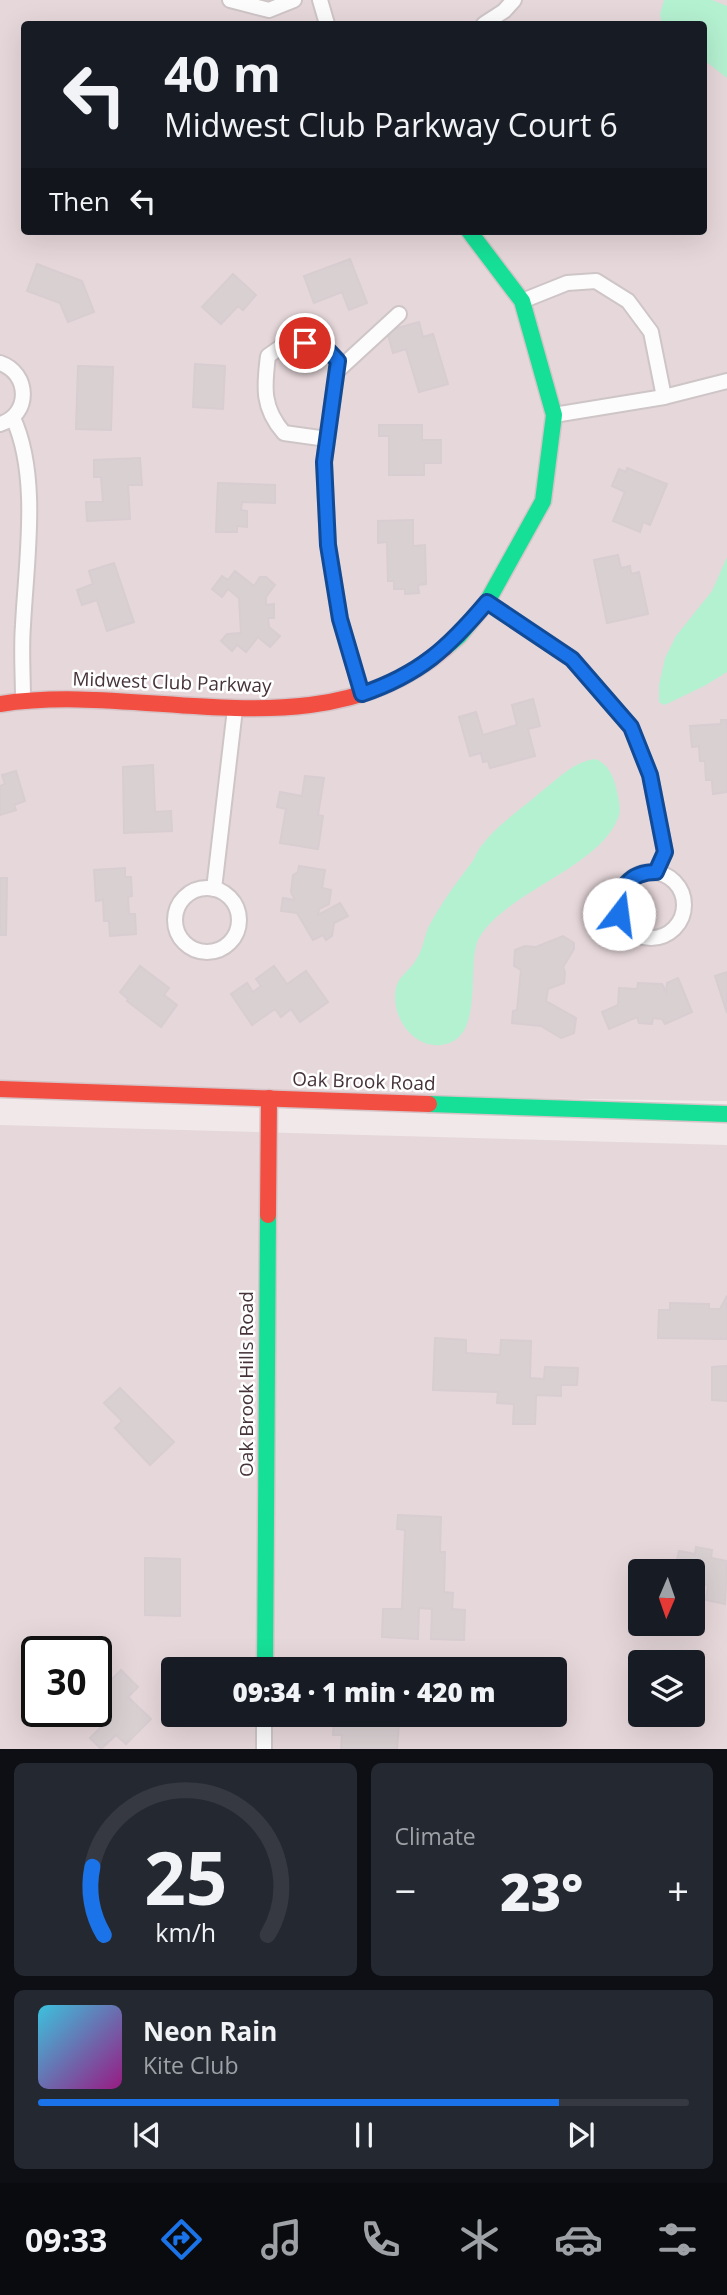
<!DOCTYPE html>
<html lang="en">
<head>
<meta charset="utf-8">
<style>
	body { margin:0; font-family:"Open Sans",sans-serif; background:#242831; color:#f1f3f6; height:100vh; display:flex; flex-direction:column; font-size:26px; white-space:nowrap }
	* { box-sizing:border-box; margin:0 }
	p { font-size:23px; color:#9ea1a6 }
	.icon { flex:none; width:38px; height:38px; fill:none; stroke:currentColor; stroke-width:2; stroke-linecap:round; stroke-linejoin:round }
	.map { position:relative; height:1749px; overflow:hidden }
	.details { display:flex; flex-direction:column; gap:14px; padding:14px; background:#0d0f14; flex:1 }
	.details>* { flex:none }
	.guide { position:absolute; left:21px; top:21px; width:686px; height:214px; border-radius:7px; box-shadow:0 7px 28px #0002; background:#171b24; color:#f1f3f6; overflow:hidden }
	.needle { width:46px; rotate:182deg }
	.fabs { position:absolute; left:628px; top:1559px; display:grid; gap:14px }
	.fabs a { display:grid; place-items:center; width:77px; height:77px; border-radius:7px; background:#171b24; box-shadow:0 7px 28px #0002; font-size:35px }
	.speed { position:absolute; left:21px; top:1636px; display:flex; gap:14px; font-size:35px; font-weight:700; text-align:center }
	.speed>* { display:grid; place-content:center; width:91px; height:91px; border-radius:50%; background:#171b24; box-shadow:0 7px 28px #0002; line-height:1 }
	.speed .limit { border:4px solid #111; border-radius:10px; background:#fff; color:#111 }
	.pin { position:absolute; display:grid; place-items:center; width:60px; height:60px; color:#fff; margin:-30px; border:4px solid #fff; border-radius:50%; box-shadow:0 2px 7px #0007 }
	.me { position:absolute; width:77px; margin:-38px; rotate:15deg; stroke-linejoin:round; filter:drop-shadow(0 0 5px #0008) }
	.turn { display:flex; align-items:center; gap:24px; height:147px; padding:0 28px; font-size:32px }
	.turn .icon { width:91px; height:91px; stroke-width:2.5 }
	.turn b { display:block; font-size:49px; line-height:60px }
	.then { display:flex; align-items:center; height:66px; padding:0 28px; background:#0003; gap:14px; font-size:26px }
	.big { font-size:52px; font-weight:800; line-height:1.1 }
	.details .widget { flex:1; display:flex; flex-direction:column; justify-content:center; gap:10px; min-width:0; padding:0 24px; border-radius:10px; background:#242831 }
	.details .dial { align-items:center; gap:0 }
	.dial svg { height:182px; overflow:visible; fill:none; stroke:#363941; stroke-width:7; stroke-linecap:round; text-anchor:middle }
	.dial text { fill:#f1f3f6; stroke:none }
	.song { display:flex; align-items:center; gap:21px }
	.cover { width:84px; height:84px; border-radius:10px; background:linear-gradient(135deg,hsl(190 70% 55%),hsl(310 70% 35%)) }
	.played { height:7px; border-radius:4px; background:linear-gradient(90deg,#1a73e8 80%,#363941 80%) }
	.keys { display:flex; justify-content:space-around; direction:ltr }
	.heat { display:flex; justify-content:space-between; align-items:center; font-size:38px; direction:ltr }
	.details .tiles { flex:1; display:grid; gap:14px; grid-template-columns:1fr 1fr }
	.widget:last-child { grid-column:span 2 }
	.trip { position:absolute; left:161px; top:1657px; width:406px; height:70px; border-radius:7px; background:#171b24; box-shadow:0 7px 28px #0002; font-weight:800; line-height:70px; text-align:center }
	.tab-bar { display:flex; height:112px; justify-content:space-around; align-items:center; background:#090b0e; color:#9ea1a6 }
	.tab-bar .icon { width:49px; height:49px }
	.tab-bar .current { color:#1a73e8 }
	.tab-bar b { font-size:32px; color:#f1f3f6 }
	.map>svg:first-child { display:block }
	.residential { fill:#e6d7da; fill-rule:evenodd }
	.water { fill:#b4f1d1 }
	.building { fill:#d9d0d2; stroke:#d8cdd0; stroke-width:2 }
	.lines { fill:none; stroke-linecap:round; stroke-linejoin:round }
	.street-casing { stroke:#cec5c7; stroke-width:18 }
	.fast-casing { stroke:#d5c4c7; stroke-width:19 }
	.jam-casing { stroke:#d5c4c7; stroke-width:19 }
	.street { stroke:#fdfcfc; stroke-width:14 }
	.fast { stroke:#16e098; stroke-width:16 }
	.jam { stroke:#f24e42; stroke-width:16 }
	.route-casing { stroke:#114b97; stroke-width:18 }
	.route { stroke:#1a73e8; stroke-width:12 }
	.labels { text-anchor:middle; stroke-width:5; stroke-linejoin:round; paint-order:stroke }
	.street-label { font-size:19px; fill:#453339; stroke:#fff }
</style>
</head>
<body>
<div class="map">
<svg width="727" height="1749" viewBox="0 0 727 1749">
	<rect width="100%" height="100%" fill="#f0e8e9"/>
	<g class="residential">
		<path d="M0,0H727V1101L0,1091ZM24,24H704V231H24Z"/>
		<path d="M0,1125L727,1145V1749H0ZM640,1572H693V1624H640ZM37,1652H96V1712H37ZM640,1662H693V1715H640ZM173,1670H555V1715H173Z"/>
	</g>
	<g class="water">
		<path d="M664,0H712L727,6V78L704,60V24H662L660,14Z"/>
		<path d="M727,557V672L706,685L669,703L664,705L659,702V685L665,658L676,636L712,591Z"/>
		<path d="M595,759C607,763 613,775 616,787C618,797 622,809 618,818C599,868 505,892 479,938C465,963 487,1040 441,1045C412,1048 390,1015 396,988C398,976 412,969 417,958C423,949 424,938 428,928C440,905 456,883 472,862C476,856 478,849 483,844C497,825 524,807 542,791C559,778 573,762 595,759Z"/>
	</g>
	<g class="building">
		<path d="M350,259L367,303L349,310L342,292L314,303L304,276Z"/>
		<path d="M37,264L82,281L94,312L68,322L60,303L27,291Z"/>
		<path d="M233,274L256,295L243,310L238,306L221,324L202,307Z"/>
		<path d="M419,322L423,337L433,334L448,384L419,392L406,349L393,353L387,331Z"/>
		<path d="M195,364L225,366L223,409L193,407Z"/>
		<path d="M78,366L113,367L111,430L76,429Z"/>
		<path d="M379,425H422V440H441V463H424V475H389V436H379Z"/>
		<path d="M140,458L142,485H128L130,519L87,521L86,502H103L101,477H94V460Z"/>
		<path d="M627,468L667,484L650,525L643,522L640,532L613,521L625,492L612,486L619,469L626,472Z"/>
		<path d="M218,483L275,485V503L242,502L241,510L247,511V527L237,526V532H216Z"/>
		<path d="M413,520V546L425,545L426,584L418,585L419,593L405,594V589H394V581H388L387,542L378,543V521Z"/>
		<path d="M618,555L621,568L630,566L631,574L639,572L648,614L607,623L594,560Z"/>
		<path d="M114,563L134,622L107,631L97,600L82,605L77,590L93,584L89,571Z"/>
		<path d="M235,571L254,586L260,577H266L275,585L266,597V605L274,604V618H268L269,627L280,636L270,647L258,637L246,652L237,645L232,651L221,641L227,634L241,633L239,598L228,589L222,597L212,589L222,576L228,580Z"/>
		<path d="M533,699L540,726L528,729L535,756L490,768L488,761L483,762L481,753L470,756L459,717L476,712L483,735L517,725L512,705Z"/>
		<path d="M721,720H727V792L713,794L712,780H706L705,761H700L699,746L692,747L690,726L721,724Z"/>
		<path d="M153,765L155,812L171,811L172,831L124,833L123,767Z"/>
		<path d="M16,771L25,801L14,805L16,810L0,815V786L5,784L2,775Z"/>
		<path d="M305,776L324,778L318,815L323,816L318,849L280,843L286,809L277,807L280,792L302,796Z"/>
		<path d="M299,866L325,870L322,888L331,890L329,904L319,909L318,915L340,903L348,916L334,923L332,936L326,940L323,935L313,940L297,913L281,911L283,898L295,900L291,892L293,875L298,872Z"/>
		<path d="M125,868V877H131L132,896L128,897L129,914H135L136,934L110,936L109,921H104L103,900L96,901L94,870Z"/>
		<path d="M0,878H7L6,935H0Z"/>
		<path d="M563,936L574,943V949L563,967L565,972L564,983L548,989L546,1001L576,1018L574,1033L561,1038L541,1026L512,1023L513,1011L517,1010L521,970L514,966L515,950L525,946L536,947Z"/>
		<path d="M140,966L169,988L164,995L177,1005L161,1027L127,1001L128,999L120,992Z"/>
		<path d="M274,966L287,984L306,971L328,1002L300,1022L291,1009L281,1017L275,1009L252,1025L231,994L247,983L253,992L261,986L256,979Z"/>
		<path d="M727,972V1013L715,976Z"/>
		<path d="M678,978L692,1012L665,1024L662,1019L653,1018L652,1024L639,1023L637,1017L609,1029L602,1012L618,1005L619,988L637,989L638,983L662,984L666,992L667,983Z"/>
		<path d="M727,1296V1339L658,1338L659,1310H670V1303L709,1304V1309H720Z"/>
		<path d="M435,1338L466,1340V1353L500,1355L501,1340L531,1341L530,1378L544,1379L545,1367L578,1368L577,1385H561V1396L536,1395L535,1424H513L514,1404L497,1403L498,1392L433,1390Z"/>
		<path d="M727,1366V1401L712,1400V1367Z"/>
		<path d="M120,1388L174,1442L150,1465L115,1428L122,1421L104,1403Z"/>
		<path d="M398,1515L441,1517L440,1552H445L444,1592L453,1593L452,1609L465,1610L464,1640L431,1639L432,1609L419,1608L418,1639L382,1637L383,1609H402L405,1530L397,1529Z"/>
		<path d="M696,1547L712,1550L711,1558L727,1561L725,1604L706,1600L708,1585L693,1582V1572H674L679,1551L695,1554Z"/>
		<path d="M145,1558L180,1559V1616L145,1615Z"/>
		<path d="M121,1670L138,1687L128,1697L151,1719L126,1744L116,1735L101,1749L90,1738L106,1722L95,1712L96,1675L100,1672L110,1681Z"/>
		<path d="M360,1715H382V1722L399,1723L397,1749H341L342,1735H333L334,1716L360,1717Z"/>
	</g>
	<g class="lines">
		<defs>
			<g id="street">
				<path d="M230,0L269,10L294,0"/>
				<path d="M320,0L327,24"/>
				<path d="M484,24L504,11L514,0"/>
				<path d="M522,301L567,283L596,281L628,301L651,332L664,397"/>
				<path d="M0,363C30,373 31,415 0,424"/>
				<path d="M337,371L399,314"/>
				<path d="M554,415L664,397L727,381"/>
				<path d="M13,418C40,476 26,562 23,625C21,650 23,675 23,700"/>
				<path d="M327,439L284,433C262,408 264,387 268,356L288,342L322,344L338,361L324,462L328,545L340,619L362,694"/>
				<path d="M487,602L572,659L631,727L650,775L665,852L656,872"/>
				<circle cx="651" cy="905" r="33"/>
				<circle cx="207" cy="920" r="32"/>
				<path d="M214,889L235,709"/>
				<path d="M264,1749V1715"/>
			</g>
			<g id="fast">
				<path d="M445,648L459,636L487,602L543,501L554,415L522,301L469,231"/>
				<path d="M429,1104L727,1114"/>
				<path d="M265,1670L268,1215"/>
			</g>
			<g id="jam">
				<path d="M0,704C146,681 320,756 445,648"/>
				<path d="M0,1089L429,1104"/>
				<path d="M268,1215L269,1098"/>
			</g>
		</defs>
		<use href="#street" class="street-casing"/>
		<use href="#fast" class="fast-casing"/>
		<use href="#jam" class="jam-casing"/>
		<use href="#street" class="street"/>
		<use href="#fast" class="fast"/>
		<use href="#jam" class="jam"/>
	</g>
	<g class="lines">
		<defs>
			<path id="route" d="M305,343L322,344L338,361L324,462L328,545L340,619L362,694C420,674 448,648 487,602L572,659L631,727L650,775L665,852L656,872C630,872 616,889 619,914"/>
		</defs>
		<use href="#route" class="route-casing"/>
		<use href="#route" class="route"/>
	</g>
	<g class="labels">
		<g class="street-label">
			<text transform="translate(172 682) rotate(2)" y="7">Midwest Club Parkway</text>
			<text transform="translate(364 1081) rotate(2)" y="7">Oak Brook Road</text>
			<text transform="translate(246 1384) rotate(-90)" y="7">Oak Brook Hills Road</text>
		</g>
	</g>
</svg>
<div class="fabs">
<a><svg class="needle" viewBox="-14 -14 28 28"><path d="M0-13l5 13h-10z" fill="#e53935"/><path d="M0 13l5-13h-10z" fill="#9ea1a6"/></svg></a>
<a><svg class="icon" aria-label="layers" viewBox="0 0 24 24"><path d="M12 4l9 5-9 5-9-5zM3 14l9 5 9-5"/></svg></a>
</div>
<div class="speed"><div class="limit">30</div></div>
<div class="pin" style="left:305px;top:343px;background:#d93025"><svg class="icon" aria-label="arrive" viewBox="0 0 24 24"><path d="M6 21V4h12l-3 4 3 4H6"/></svg></div>
<svg class="me" style="left:619px;top:914px" viewBox="-20 -20 40 40"><circle r="19" fill="#fff"/><path d="M0-13L10 11 0 6-10 11z" fill="#1a73e8"/></svg>
<div class="trip">09:34 · 1 min · 420 m</div>
<div class="guide">
<div class="turn"><svg class="icon" aria-label="left" viewBox="0 0 24 24"><path d="M17 20v-9H6M10 6l-5 5 5 5"/></svg><div><b>40 m</b>Midwest Club Parkway Court 6</div></div>
<div class="then">Then<svg class="icon" aria-label="left" viewBox="0 0 24 24"><path d="M17 20v-9H6M10 6l-5 5 5 5"/></svg></div>
</div>
</div>
<section class="details">
<div class="tiles">
<div class="widget dial"><svg viewBox="0 0 100 80">
<path d="M14 69A42 42 0 1 1 86 69"/>
<path d="M14 69A42 42 0 0 1 9 39" stroke="#1a73e8"/>
<text x="50" y="56" font-size="32" font-weight="700">25</text>
<text x="50" y="72" font-size="11">km/h</text>
</svg></div>
<div class="widget"><p>Climate</p>
<div class="heat"><a>−</a><b class="big">23°</b><a>+</a></div>
</div>
<div class="widget">
<div class="song"><i class="cover"></i><div><b>Neon Rain</b><p>Kite Club</p></div></div>
<div class="played"></div>
<div class="keys"><svg class="icon" aria-label="previous" viewBox="0 0 24 24"><path d="M18 5L8 12l10 7zM5 5v14"/></svg><svg class="icon" aria-label="pause" viewBox="0 0 24 24"><path d="M8 5v14M16 5v14"/></svg><svg class="icon" aria-label="next" viewBox="0 0 24 24"><path d="M6 5l10 7-10 7zM19 5v14"/></svg></div>
</div>
</div>
</section>
<nav class="tab-bar">
<b>09:33</b>
<svg class="icon current" aria-label="directions" viewBox="0 0 24 24"><path d="M12 3l9 9-9 9-9-9zM9 14v-3h6M13 9l2 2-2 2"/></svg>
<svg class="icon" aria-label="music" viewBox="0 0 24 24"><path d="M9 18V5l10-2v13"/><circle cx="6" cy="18" r="3"/><circle cx="16" cy="16" r="3"/></svg>
<svg class="icon" aria-label="phone" viewBox="0 0 24 24"><path d="M5 4h4l2 5-3 2q2 4 5 5l2-3 5 2v4C11 20 4 13 5 4z"/></svg>
<svg class="icon" aria-label="climate" viewBox="0 0 24 24"><path d="M12 3v18M4 7l16 10M4 17L20 7"/></svg>
<svg class="icon" aria-label="car" viewBox="0 0 24 24"><path d="M5 17H2v-5l4-1 3-4h7l3 4 3 1v5h-3M9 17h6M6 11h13"/><circle cx="7" cy="17" r="2"/><circle cx="17" cy="17" r="2"/></svg>
<svg class="icon" aria-label="filters" viewBox="0 0 24 24"><path d="M4 7h16M4 17h16"/><circle cx="9" cy="7" r="2"/><circle cx="15" cy="17" r="2"/></svg>
</nav>
</body>
</html>
